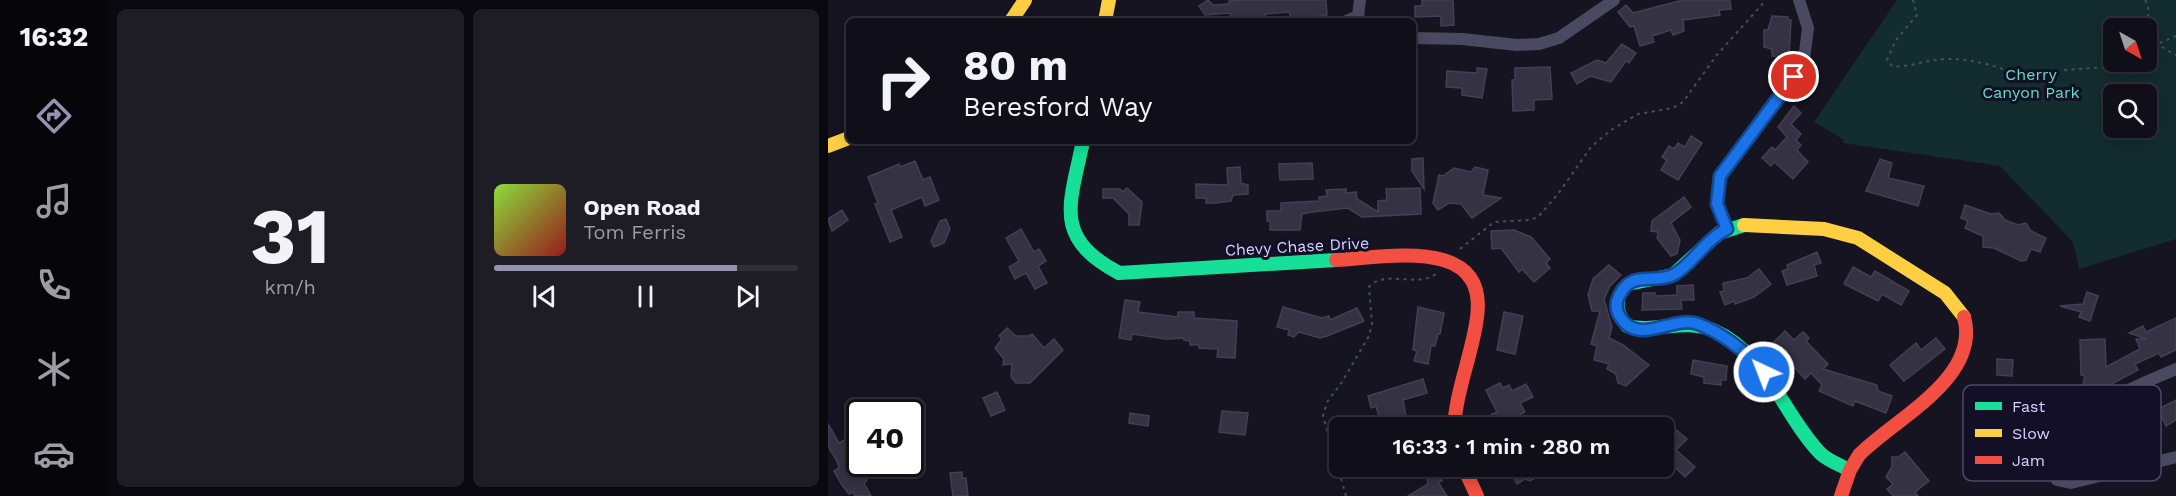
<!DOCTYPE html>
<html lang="en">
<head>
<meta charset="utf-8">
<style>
	body { margin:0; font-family:"Work Sans",sans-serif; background:#1e1d26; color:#f1f3f6; height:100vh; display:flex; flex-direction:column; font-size:22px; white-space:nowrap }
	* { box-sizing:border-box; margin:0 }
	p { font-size:20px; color:#9c9ca2 }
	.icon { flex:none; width:33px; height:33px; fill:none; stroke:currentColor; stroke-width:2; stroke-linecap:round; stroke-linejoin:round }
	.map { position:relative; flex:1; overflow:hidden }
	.panel { display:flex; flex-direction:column; gap:9px; padding:9px; background:#09080e; width:720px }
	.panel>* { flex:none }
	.banner { position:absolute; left:18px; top:18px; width:570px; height:126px; border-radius:9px; box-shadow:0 3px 15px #0003,0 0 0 2px #302f38; background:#100f19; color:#f1f3f6; overflow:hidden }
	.needle { width:39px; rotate:141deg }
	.buttons { position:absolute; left:1275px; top:18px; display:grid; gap:12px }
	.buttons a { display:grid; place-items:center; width:54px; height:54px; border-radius:9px; background:#100f19; box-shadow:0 3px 15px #0003,0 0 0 2px #302f38; font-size:30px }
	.speed { position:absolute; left:18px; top:399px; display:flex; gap:12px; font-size:30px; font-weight:700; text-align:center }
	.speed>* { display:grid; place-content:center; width:78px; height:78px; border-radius:50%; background:#100f19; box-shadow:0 3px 15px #0003,0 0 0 2px #302f38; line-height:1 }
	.speed .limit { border:3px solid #111; border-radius:9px; background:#fff; color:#111 }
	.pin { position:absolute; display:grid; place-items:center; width:51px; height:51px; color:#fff; margin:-26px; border:3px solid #fff; border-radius:50%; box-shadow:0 2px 6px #0007 }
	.me { position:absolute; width:66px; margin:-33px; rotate:317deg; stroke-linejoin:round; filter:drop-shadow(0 0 4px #0008) }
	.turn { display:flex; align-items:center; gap:21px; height:126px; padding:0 18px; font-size:27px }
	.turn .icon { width:78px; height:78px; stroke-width:2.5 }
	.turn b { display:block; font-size:42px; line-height:51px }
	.panel .widget { flex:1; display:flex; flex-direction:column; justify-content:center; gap:9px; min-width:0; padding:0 21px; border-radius:9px; background:#1e1d26 }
	.panel .dial { align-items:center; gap:0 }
	.dial b { font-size:78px; line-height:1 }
	.song { display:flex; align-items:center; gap:18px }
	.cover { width:72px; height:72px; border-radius:9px; background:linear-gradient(135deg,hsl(90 70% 55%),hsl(0 70% 35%)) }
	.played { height:6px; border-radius:3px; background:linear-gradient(90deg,#9591b1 80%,#302f38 80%) }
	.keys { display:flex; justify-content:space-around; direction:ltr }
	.panel .tiles { flex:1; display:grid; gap:9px; grid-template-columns:repeat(2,1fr) }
	.trip { position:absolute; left:501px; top:417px; width:345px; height:60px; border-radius:9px; background:#100f19; box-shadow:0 3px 15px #0003,0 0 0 2px #302f38; font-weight:600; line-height:60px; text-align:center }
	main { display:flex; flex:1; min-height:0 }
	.tabs { display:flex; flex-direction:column; width:108px; justify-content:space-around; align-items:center; background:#06060a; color:#9c9ca2 }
	.tabs .icon { width:42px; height:42px }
	.tabs .current { color:#9591b1 }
	.tabs b { font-size:27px; color:#f1f3f6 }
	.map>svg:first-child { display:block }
	.green { fill:#132c2d; fill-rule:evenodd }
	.building { fill:#343243; stroke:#433f54; stroke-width:1.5 }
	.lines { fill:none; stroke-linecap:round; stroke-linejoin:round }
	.path { stroke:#44505f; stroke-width:2; stroke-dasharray:3 4.5; stroke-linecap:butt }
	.street { stroke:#4a4962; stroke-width:12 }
	.fast { stroke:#16e098; stroke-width:14 }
	.slow { stroke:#ffcf43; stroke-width:14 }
	.jam { stroke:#f24e42; stroke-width:14 }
	.route-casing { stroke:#114b97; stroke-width:15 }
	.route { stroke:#1a73e8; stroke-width:10 }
	.labels { text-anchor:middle; stroke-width:6; stroke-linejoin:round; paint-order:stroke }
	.park-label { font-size:16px; fill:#5fe0c0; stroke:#130f26 }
	.street-label { font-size:16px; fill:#d9d4ff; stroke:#130f26 }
	.key { fill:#130f26; stroke:#4e4a67; stroke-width:1.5 }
	.key-label { font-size:16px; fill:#d9d4ff }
</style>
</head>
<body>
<main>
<nav class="tabs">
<b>16:32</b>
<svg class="icon current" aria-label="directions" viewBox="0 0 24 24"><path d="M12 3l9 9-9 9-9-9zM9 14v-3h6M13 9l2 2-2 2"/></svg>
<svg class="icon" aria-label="music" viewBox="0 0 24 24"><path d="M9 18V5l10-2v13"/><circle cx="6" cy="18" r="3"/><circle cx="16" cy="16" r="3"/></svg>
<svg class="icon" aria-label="phone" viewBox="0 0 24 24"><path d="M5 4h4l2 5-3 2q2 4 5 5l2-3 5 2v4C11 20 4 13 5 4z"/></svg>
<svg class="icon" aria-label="climate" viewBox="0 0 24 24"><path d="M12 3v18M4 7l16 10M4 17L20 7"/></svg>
<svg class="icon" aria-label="car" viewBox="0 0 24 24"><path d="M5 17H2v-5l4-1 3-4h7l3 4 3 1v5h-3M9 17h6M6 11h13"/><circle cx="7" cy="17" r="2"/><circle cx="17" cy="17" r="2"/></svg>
</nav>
<section class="panel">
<div class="tiles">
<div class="widget dial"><b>31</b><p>km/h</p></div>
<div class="widget">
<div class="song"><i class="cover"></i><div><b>Open Road</b><p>Tom Ferris</p></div></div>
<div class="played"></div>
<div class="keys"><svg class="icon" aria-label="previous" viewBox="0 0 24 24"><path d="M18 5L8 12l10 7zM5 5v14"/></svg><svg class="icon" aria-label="pause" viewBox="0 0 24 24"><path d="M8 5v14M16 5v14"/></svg><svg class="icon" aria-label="next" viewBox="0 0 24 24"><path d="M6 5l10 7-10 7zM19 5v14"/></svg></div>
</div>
</div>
</section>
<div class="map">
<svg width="1348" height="496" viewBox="0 0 1348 496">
	<rect width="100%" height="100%" fill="#161421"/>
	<path class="green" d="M1069,0H1348V239L1251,269L1245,242L1172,166L1015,143L1016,140L986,122ZM1286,28H1318V62H1286ZM1286,94H1318V128H1286Z"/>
	<g class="building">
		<path d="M380,0L385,5L401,4V1L410,0H498L499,15L464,21L461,12L437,14V21H403L402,13L377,15L371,6Z"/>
		<path d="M594,0H625L626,25L613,26V16L587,17V6H594Z"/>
		<path d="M855,0H902L903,9L891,10L892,15L855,20L856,31L845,35L843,30L824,36L826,42L812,46L806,26L802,27L790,12L798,5L805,13Z"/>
		<path d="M944,16L960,17V20H963L961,57L944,56V49L936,47V30H940Z"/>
		<path d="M794,44L808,53L801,63L798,61L783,82L762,76L749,84L743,73L769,60L778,63Z"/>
		<path d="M722,67L724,99L706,100V110L685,111L684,80H687V68Z"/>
		<path d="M649,68L659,69L654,98L634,95V88L618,87L619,71L649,73Z"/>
		<path d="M966,106L973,113L963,124L973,134L968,140L973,145L969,150L980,162L965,179L946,162L943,166L934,158L944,147L947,150L959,137L950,127Z"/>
		<path d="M863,136L874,143L850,180L833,170L839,160L834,157L841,146L846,149L850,143L857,147Z"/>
		<path d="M595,158L596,189L584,171V159Z"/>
		<path d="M1052,159L1064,163L1060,178L1096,186L1090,206L1038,191Z"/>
		<path d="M87,161L95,180L102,177L111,200L97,206L94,197L63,210L74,237L62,242L47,204L50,203L40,177L71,164L72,167Z"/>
		<path d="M484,163L485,179L452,180L451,164Z"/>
		<path d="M412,167L413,183L420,185V194L405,195L403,201L388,203H378V198H368V184L400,185L399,168Z"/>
		<path d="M647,167L660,170L655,195L673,198L644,218L633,204L621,203L610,210L605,203L611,175L615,176L626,168L643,172Z"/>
		<path d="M299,188L314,202L311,225H301V214L285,198H275V189H292L294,192Z"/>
		<path d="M592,188L593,214L534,217L520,208L484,212L474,214L472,230H442V221H439V211H453V203L491,201V197L499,196L498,190L518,189V193L528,192L529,199L550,212V201L559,200L558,189Z"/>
		<path d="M856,197L863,207L843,223L852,240L849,254L843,256L829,238L830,232L823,231L824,221Z"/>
		<path d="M1137,205L1163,214L1171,213L1177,220L1190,225L1198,223L1203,231L1218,238L1212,252L1203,249L1198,260L1193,261L1166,248L1155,247V236L1137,228L1140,221L1133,218Z"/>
		<path d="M14,210L20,220L4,231L0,219Z"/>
		<path d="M118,219L122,229L116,243L106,247L103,241L112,221Z"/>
		<path d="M193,229L206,252L211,249L218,261L210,266L219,283L207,289L198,273L187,279L181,267L191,261L178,238Z"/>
		<path d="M686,230L703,237L722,259L718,263L722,268L706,282L694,269L691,272L673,248L664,249L663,231Z"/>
		<path d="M989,252L993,263L986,265L989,276L959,285L954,271L960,269L959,265Z"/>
		<path d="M781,265L793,275L782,286L776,299L784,327L781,338L795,345L821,365L798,386L790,383L788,374L779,369L781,364L766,360L769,346L763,344L772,311H764L760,295L765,279Z"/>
		<path d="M1025,267L1043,277L1047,271L1081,291L1073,305L1054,294L1050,301L1016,284Z"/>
		<path d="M931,269L943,284L926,297L907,304L906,301L897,305L892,292L896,291L895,283L919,278Z"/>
		<path d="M865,285L866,300H853L854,309L814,310L815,293H827L828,296L849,295V286Z"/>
		<path d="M1259,292L1270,296L1262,321L1251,317L1253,312L1232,306L1255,304Z"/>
		<path d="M297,300L312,302L310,312L350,317V312H366V318L409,321L407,358L389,357L390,349L371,348V345H362V341L356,340V338L338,339L304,334L303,340L291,338Z"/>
		<path d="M455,307L494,318L501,316L502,320L529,308L536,321L499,336L492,338L471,332L466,337L460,335L461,330L449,327Z"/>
		<path d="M590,307L616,313L612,334H610L607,346H603L600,364L586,361L589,351L585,350Z"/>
		<path d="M676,312L695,316L687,354L669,350Z"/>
		<path d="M1348,318V350L1333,357L1331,353L1307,364L1310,370L1276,388L1275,393L1254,389L1257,376L1253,375L1252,340L1277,339L1278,367L1312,349L1308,339H1319L1301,333L1315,326L1318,332Z"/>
		<path d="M179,328L188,336H201L204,334L216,348L226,339L235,350L202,383H188L183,377L184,364L175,365L176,359L167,348L174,339L171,336Z"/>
		<path d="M957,331L966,340L975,332L981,338L978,341L1000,364L995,369L1049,385L1050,391L1064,396L1058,413L1027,401L1025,406L991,391L994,385L983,373L977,379L944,344Z"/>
		<path d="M1108,338L1117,349L1076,381L1062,365L1088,343L1093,350Z"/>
		<path d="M1169,359L1185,360L1184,376L1169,375Z"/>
		<path d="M865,360L899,366L898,380H893V385L876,383V377L863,374Z"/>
		<path d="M595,379L599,393L575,400L580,428H554L548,406L543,408L540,396Z"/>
		<path d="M672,383L675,388L681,385L684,391L698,384L705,397L692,403L697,412L668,428H654L650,421L669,412L658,390Z"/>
		<path d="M169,392L177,410L163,416L155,398Z"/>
		<path d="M1348,400V420L1338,426L1330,409Z"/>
		<path d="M394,411L420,413L417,435L391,432Z"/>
		<path d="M302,413L321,416L320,426L301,423Z"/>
		<path d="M0,424L11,443L18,439L39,480L36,483L43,496H27L25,492L21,494L14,485L6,471L11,468L9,461L0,446Z"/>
		<path d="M846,428L859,439L848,450L867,467L857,477L836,457V439Z"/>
		<path d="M1077,452L1101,481L1087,492L1090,496H1065L1059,489L1065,484L1058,477L1064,467V457H1070Z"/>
		<path d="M596,466H610L614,481L610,482L619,496H580L600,484Z"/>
		<path d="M679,466H710L715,474L702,481L697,479L689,484Z"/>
		<path d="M134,472V478H138L140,496H125L122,473Z"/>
	</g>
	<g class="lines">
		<g class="path">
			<path d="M1085,0L1089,15L1068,40L1059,60L1064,66C1077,68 1093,62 1106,60C1135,56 1172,65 1197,79L1235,70L1281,67L1292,62"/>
			<path d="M1317,0C1323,9 1319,14 1320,24C1321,41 1335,48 1348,55"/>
			<path d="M1318,49L1348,36"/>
			<path d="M632,249L666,222L702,220L710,217L730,194L763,147L783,130L810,114L845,108L855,102L888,56L938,0"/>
			<path d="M518,496L495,416L499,402L514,382L541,336L544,324L541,287C557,268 592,290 610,272"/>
		</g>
		<g class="street">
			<path d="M532,0L530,16L533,21"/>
			<path d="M518,21L530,16"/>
			<path d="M585,38L634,39L689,45L711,44L731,38L786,0"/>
			<path d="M899,229L889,204L892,176L976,59L980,28L971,0"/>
			<path d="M1348,369C1314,384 1247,410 1226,441C1221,449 1220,459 1219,468L1229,480L1243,483L1348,457"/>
		</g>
		<g class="fast">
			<path d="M255,141C242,205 224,237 291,273L508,260"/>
			<path d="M916,225L891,233L845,275L800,284C785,297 787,312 799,326C828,333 856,318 885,330C940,354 955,415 993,454C1001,461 1012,465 1021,470"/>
		</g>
		<g class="slow">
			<path d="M183,21L197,0"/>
			<path d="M277,21L281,0"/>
			<path d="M0,146L21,138"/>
			<path d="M916,225L996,229L1030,238L1117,293L1136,317"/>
		</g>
		<g class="jam">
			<path d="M508,260C562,257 665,235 648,324C642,360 628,392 626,428"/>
			<path d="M635,466L649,496"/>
			<path d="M1013,496L1022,470L1031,455C1066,419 1153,378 1136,317"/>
		</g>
	</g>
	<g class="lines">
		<defs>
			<path id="route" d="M936,372C917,351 897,334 870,324C845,315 811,346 793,318C789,313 788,307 789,301C791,295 794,290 799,285C811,274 832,283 847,274C867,261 877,240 899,229L889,204L892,176L966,77"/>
		</defs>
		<use href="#route" class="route-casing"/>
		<use href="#route" class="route"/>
	</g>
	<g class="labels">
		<g class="park-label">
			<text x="1203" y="80">Cherry<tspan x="1203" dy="18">Canyon Park</tspan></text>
		</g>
		<g class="street-label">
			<text transform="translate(469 246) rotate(-3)" y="6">Chevy Chase Drive</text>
		</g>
	</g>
	<rect x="1135" y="385" width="198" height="96" rx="9" class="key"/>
	<rect x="1147" y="402" width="27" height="8" fill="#16e098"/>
	<rect x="1147" y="429" width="27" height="8" fill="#ffcf43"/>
	<rect x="1147" y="456" width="27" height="8" fill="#f24e42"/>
	<g class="key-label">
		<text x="1184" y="412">Fast</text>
		<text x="1184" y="439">Slow</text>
		<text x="1184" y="466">Jam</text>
	</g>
</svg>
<div class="buttons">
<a><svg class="needle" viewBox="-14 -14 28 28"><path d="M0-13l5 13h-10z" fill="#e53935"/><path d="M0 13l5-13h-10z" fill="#9c9ca2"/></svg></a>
<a><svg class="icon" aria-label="search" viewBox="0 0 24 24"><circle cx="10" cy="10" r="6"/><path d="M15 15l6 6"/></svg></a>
</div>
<div class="speed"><div class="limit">40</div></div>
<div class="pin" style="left:966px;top:77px;background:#d93025"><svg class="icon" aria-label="arrive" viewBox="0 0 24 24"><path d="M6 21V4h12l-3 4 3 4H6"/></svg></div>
<svg class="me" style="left:936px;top:372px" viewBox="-20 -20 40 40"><circle r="17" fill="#1a73e8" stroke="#fff" stroke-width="3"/><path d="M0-11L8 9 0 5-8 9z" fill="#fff"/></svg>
<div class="trip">16:33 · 1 min · 280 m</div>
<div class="banner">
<div class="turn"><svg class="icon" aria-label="right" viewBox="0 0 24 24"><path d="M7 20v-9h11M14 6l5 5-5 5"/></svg><div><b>80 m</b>Beresford Way</div></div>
</div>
</div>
</main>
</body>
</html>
